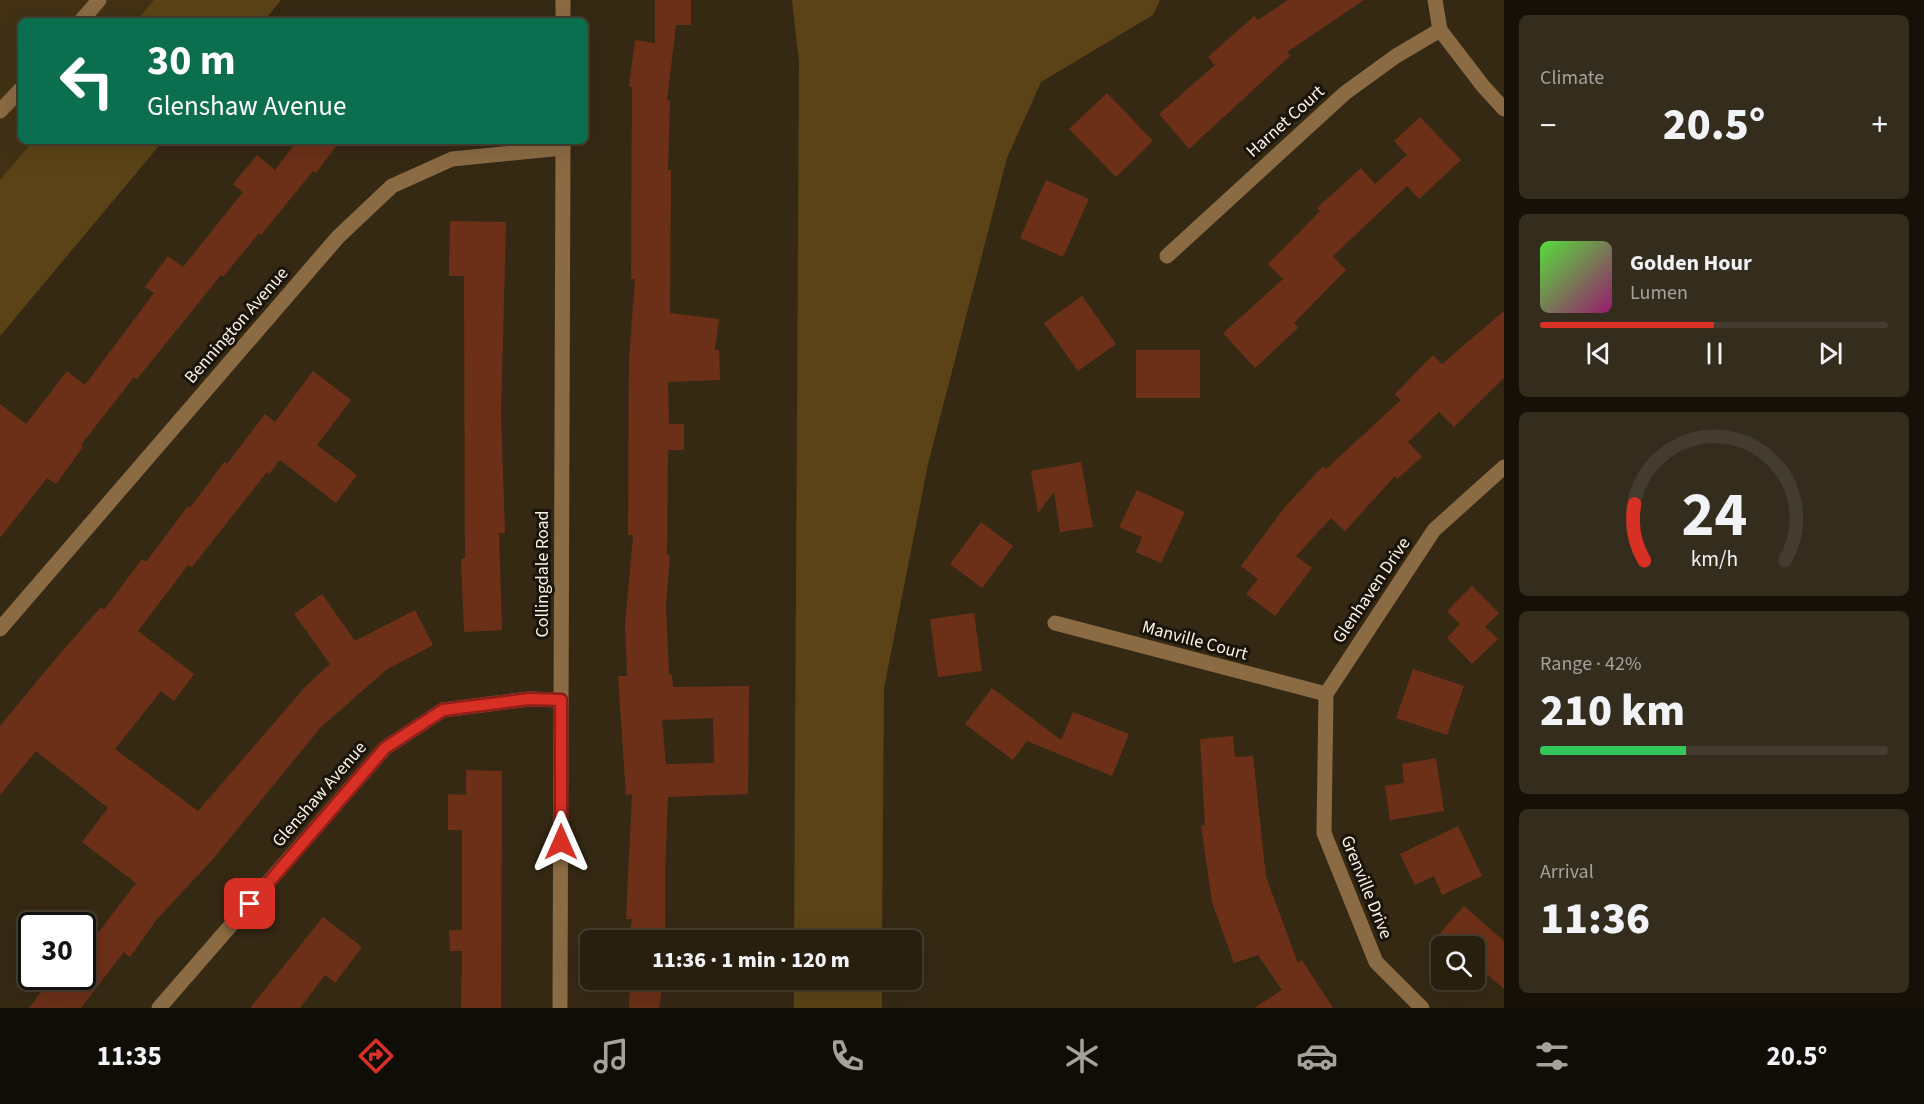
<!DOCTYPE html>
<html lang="en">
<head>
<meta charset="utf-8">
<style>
	body { margin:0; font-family:"Source Sans 3",sans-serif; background:#342c1d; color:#f1f3f6; height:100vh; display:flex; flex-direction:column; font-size:22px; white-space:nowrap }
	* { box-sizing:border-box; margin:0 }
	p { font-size:20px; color:#a5a29e }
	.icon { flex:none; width:33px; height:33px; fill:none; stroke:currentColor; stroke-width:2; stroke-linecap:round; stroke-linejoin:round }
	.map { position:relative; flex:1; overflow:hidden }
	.drawer { display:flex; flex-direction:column; gap:15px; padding:15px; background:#161108; width:420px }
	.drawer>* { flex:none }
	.top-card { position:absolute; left:18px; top:18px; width:570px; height:126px; border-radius:9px; box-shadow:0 6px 24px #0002,0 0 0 2px #443d2f; background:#0b6e4f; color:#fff; overflow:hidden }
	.buttons { position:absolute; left:1431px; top:936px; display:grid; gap:12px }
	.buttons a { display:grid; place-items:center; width:54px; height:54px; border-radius:9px; background:#281f0f; box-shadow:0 6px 24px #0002,0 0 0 2px #443d2f; font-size:30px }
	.speed { position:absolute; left:18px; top:912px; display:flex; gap:12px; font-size:30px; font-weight:700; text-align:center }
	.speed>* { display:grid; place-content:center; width:78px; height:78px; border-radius:50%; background:#281f0f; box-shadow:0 6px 24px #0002,0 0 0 2px #443d2f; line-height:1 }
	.speed .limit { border:3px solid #111; border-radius:9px; background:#fff; color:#111 }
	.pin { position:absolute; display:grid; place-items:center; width:51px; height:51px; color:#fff; margin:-26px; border-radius:12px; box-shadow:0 3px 9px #0006 }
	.me { position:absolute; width:66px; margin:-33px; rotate:0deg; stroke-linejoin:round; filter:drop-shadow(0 0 4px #0008) }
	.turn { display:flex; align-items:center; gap:21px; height:126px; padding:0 30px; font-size:27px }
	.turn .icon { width:78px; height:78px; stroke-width:2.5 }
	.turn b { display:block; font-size:42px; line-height:51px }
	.big { font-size:45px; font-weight:800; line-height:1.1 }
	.drawer .tile { flex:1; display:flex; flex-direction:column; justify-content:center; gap:9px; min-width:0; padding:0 21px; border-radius:9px; background:#342c1d }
	.drawer .dial { align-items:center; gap:0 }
	.dial svg { height:156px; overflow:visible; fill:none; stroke:#443d2f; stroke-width:7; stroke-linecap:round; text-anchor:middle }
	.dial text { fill:#f1f3f6; stroke:none }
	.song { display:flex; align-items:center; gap:18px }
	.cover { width:72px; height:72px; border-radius:9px; background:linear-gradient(135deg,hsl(110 70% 55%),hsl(320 70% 35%)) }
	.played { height:6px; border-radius:3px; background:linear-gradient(90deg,#d93025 50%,#443d2f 50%) }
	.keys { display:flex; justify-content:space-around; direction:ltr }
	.heat { display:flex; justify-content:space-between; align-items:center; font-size:33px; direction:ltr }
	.charge { height:9px; border-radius:4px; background:linear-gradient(90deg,#34c759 42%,#443d2f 0) }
	.trip { position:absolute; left:580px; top:930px; width:342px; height:60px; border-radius:9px; background:#281f0f; box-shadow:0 6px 24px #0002,0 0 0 2px #443d2f; font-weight:800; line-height:60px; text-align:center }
	.tab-bar { display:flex; height:96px; justify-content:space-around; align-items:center; background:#100c06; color:#a5a29e }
	.tab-bar .icon { width:42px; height:42px }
	.tab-bar .current { color:#d93025 }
	.tab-bar b { font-size:27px; color:#f1f3f6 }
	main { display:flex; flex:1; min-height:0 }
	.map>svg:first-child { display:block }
	.built { fill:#423115 }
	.green { fill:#5b4317 }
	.building { fill:#6c3018; fill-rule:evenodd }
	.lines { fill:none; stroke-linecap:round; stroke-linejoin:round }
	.minor { stroke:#8b6b44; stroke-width:15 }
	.route-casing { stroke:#8d1f18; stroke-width:15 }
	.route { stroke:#d93025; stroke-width:10 }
	.labels { text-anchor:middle; stroke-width:6; stroke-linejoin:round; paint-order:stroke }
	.street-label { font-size:18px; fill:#fbf3e6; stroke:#19130a }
</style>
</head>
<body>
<main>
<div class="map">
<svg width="1504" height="1008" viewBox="0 0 1504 1008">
	<rect width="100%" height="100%" fill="#362914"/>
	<path class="built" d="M0,0H154L136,21H21V141H33L0,180Z"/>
	<g class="green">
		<path d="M154,0H281L264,21H136Z"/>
		<path d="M792,0H1160L1153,15L1041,82L1007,158L928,464L884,688L882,940H794L799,62Z"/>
		<path d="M33,141H163L0,336V180Z"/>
		<rect x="794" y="980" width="88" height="28"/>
	</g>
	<g class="building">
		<path d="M655,0H691V25H676L667,100L670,101L668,170H671L670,313L719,319L715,350H719L720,380L668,382L669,424H684V450H668L667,555H670L666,605L669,675L672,674L673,687L749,686L748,794L668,797L665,872V938L668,940H629L632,919H626L632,794L626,795L618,676H627L625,624L633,535H628L629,360L635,279H631L632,87L629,86L635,40L655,43ZM713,718L714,763L666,764L662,720Z"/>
		<path d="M1288,0H1364L1287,52L1290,56L1189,149L1159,114L1215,65L1208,57L1254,16L1258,20Z"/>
		<path d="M1107,93L1153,141L1116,177L1069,129Z"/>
		<path d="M1420,117L1461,160L1419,199L1407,186L1333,256L1346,270L1294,323L1298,328L1255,368L1223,333L1283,279L1268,264L1320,211L1317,208L1361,168L1375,184L1407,155L1394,141Z"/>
		<path d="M297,141H340L316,173L313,171L261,235L259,233L223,277L221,275L137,379L134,377L81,445L83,447L56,484L47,478L0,538V404L26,424L67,371L85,385L154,293L145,287L168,256L183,267L243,192L233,184L257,155L275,170Z"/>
		<path d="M1046,180L1089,199L1063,257L1020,238Z"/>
		<path d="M450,221L506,222L501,414L505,533H499L502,630L464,632L461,559L465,558L464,276H449Z"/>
		<path d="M1082,296L1116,344L1078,371L1044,323Z"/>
		<path d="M1504,311V378L1454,427L1439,412L1408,442L1422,457L1397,479L1395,476L1345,531L1331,518L1296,556L1312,568L1275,616L1246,594L1258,579L1241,566L1285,507L1323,466L1326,469L1401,400L1395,394L1433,355L1442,364Z"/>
		<rect x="1136" y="350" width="64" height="48"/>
		<path d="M313,371L351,400L317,445L357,475L336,503L280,460L269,474L267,472L192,567L188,565L138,631L194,674L174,701L161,691L115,749L198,811L306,686L330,664L294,614L322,594L355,641L415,610L433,645L386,670L321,727L213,859L157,919L130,957L124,952L81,1008H29L53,976H82V954L136,883L82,842L108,808L36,751L0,795V726L58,656L101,607L104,610L142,559L146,562L188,506L190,508L224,462L227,464L265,414L275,422Z"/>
		<path d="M1081,462L1093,527L1060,532L1054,492L1038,513L1031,471Z"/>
		<path d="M1137,490L1185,512L1161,563L1136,552L1142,537L1119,527Z"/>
		<path d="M981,522L1013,546L982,588L950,564Z"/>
		<path d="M1472,586L1499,613L1485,627L1498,639L1472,664L1447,638L1460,624L1447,611Z"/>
		<path d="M974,613L982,671L938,677L930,619Z"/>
		<path d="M1413,669L1464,686L1447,735L1396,718Z"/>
		<path d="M992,688L1061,740L1073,712L1129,734L1112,776L1027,741L1013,760L965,724Z"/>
		<path d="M1233,736L1235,757L1253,756L1266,877L1298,963L1302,960L1333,1008H1254L1282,990L1258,955L1234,963L1212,902L1201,826L1205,825L1200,739Z"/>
		<path d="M1436,758L1444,811L1390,820L1385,786L1404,783L1402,764Z"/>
		<path d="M466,770L502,771L501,1008H461L462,951H450L449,930H462V830H448V794L466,795Z"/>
		<path d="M1458,826L1482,876L1442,895L1434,876L1415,885L1400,854Z"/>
		<path d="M1464,906L1504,941V989L1474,963V946H1456L1440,933Z"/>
		<path d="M323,917L362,947L335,983L325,975L300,1008H250Z"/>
		<path d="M624,980H663L659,1008H629L630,981Z"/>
	</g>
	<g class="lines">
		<g class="minor">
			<path d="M563,0V21"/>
			<path d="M1435,0L1440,30L1483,86L1504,109"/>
			<path d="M81,21L99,0"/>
			<path d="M0,111L21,89"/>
			<path d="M1167,256L1345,93L1396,56L1440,30"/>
			<path d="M1055,623L1326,694"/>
			<path d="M0,629L338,237L392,186L452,159L563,148"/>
			<path d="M159,1008L385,748L443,710L529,699L561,700"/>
			<path d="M560,1008L563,141"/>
			<path d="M1422,1008L1376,962L1324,833L1326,694L1434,530L1504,467"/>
		</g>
	</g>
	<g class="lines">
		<defs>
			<path id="route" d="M250,904L385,748L443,710L529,699L561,700V842"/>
		</defs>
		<use href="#route" class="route-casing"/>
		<use href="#route" class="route"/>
	</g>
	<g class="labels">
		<g class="street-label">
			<text transform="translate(1285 121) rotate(-42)" y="6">Harnet Court</text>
			<text transform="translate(236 325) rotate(-49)" y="6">Bennington Avenue</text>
			<text transform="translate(542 574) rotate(-90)" y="6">Collingdale Road</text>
			<text transform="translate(1371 590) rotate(-56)" y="6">Glenhaven Drive</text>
			<text transform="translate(1195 640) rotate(15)" y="6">Manville Court</text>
			<text transform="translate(319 794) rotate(-49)" y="6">Glenshaw Avenue</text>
			<text transform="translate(1367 887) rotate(68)" y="6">Grenville Drive</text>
		</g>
	</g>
</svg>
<div class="buttons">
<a><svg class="icon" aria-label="search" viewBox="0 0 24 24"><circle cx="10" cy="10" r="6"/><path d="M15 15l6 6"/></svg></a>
</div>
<div class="speed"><div class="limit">30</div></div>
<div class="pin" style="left:250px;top:904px;background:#d93025"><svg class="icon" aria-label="arrive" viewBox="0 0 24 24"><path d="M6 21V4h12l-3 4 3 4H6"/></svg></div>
<svg class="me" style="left:561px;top:842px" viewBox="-20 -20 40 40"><path d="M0-17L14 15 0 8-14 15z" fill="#d93025" stroke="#fff" stroke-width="4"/></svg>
<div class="trip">11:36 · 1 min · 120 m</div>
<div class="top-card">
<div class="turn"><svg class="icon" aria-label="left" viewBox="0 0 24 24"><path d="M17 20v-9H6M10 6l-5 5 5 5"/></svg><div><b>30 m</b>Glenshaw Avenue</div></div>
</div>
</div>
<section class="drawer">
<div class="tile"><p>Climate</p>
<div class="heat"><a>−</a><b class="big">20.5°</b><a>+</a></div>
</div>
<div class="tile">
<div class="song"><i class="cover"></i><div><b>Golden Hour</b><p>Lumen</p></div></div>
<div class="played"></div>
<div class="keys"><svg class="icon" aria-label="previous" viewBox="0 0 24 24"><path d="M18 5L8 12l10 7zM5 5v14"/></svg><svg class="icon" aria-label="pause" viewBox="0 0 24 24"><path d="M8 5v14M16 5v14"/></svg><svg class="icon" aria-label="next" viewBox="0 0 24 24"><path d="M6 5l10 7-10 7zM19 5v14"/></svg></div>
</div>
<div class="tile dial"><svg viewBox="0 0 100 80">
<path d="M14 69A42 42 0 1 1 86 69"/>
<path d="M14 69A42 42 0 0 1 9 40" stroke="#d93025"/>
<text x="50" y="56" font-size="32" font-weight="700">24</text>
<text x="50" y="72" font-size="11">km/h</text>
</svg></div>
<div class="tile"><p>Range · 42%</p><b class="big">210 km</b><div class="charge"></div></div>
<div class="tile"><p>Arrival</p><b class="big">11:36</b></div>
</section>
</main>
<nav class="tab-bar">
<b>11:35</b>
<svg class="icon current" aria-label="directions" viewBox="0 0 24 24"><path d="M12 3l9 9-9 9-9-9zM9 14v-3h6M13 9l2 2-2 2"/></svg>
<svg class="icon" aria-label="music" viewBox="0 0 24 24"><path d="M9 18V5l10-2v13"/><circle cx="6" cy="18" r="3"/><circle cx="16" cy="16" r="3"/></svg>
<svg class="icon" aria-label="phone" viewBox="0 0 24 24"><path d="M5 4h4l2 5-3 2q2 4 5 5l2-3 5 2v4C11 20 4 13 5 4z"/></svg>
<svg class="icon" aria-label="climate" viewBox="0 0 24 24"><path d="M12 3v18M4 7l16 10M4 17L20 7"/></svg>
<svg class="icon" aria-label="car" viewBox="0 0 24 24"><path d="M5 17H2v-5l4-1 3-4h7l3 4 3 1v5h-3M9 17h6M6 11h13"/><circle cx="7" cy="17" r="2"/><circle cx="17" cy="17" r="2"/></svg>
<svg class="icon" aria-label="filters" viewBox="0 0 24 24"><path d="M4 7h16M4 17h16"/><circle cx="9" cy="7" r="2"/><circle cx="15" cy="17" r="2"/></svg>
<b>20.5°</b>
</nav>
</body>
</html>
